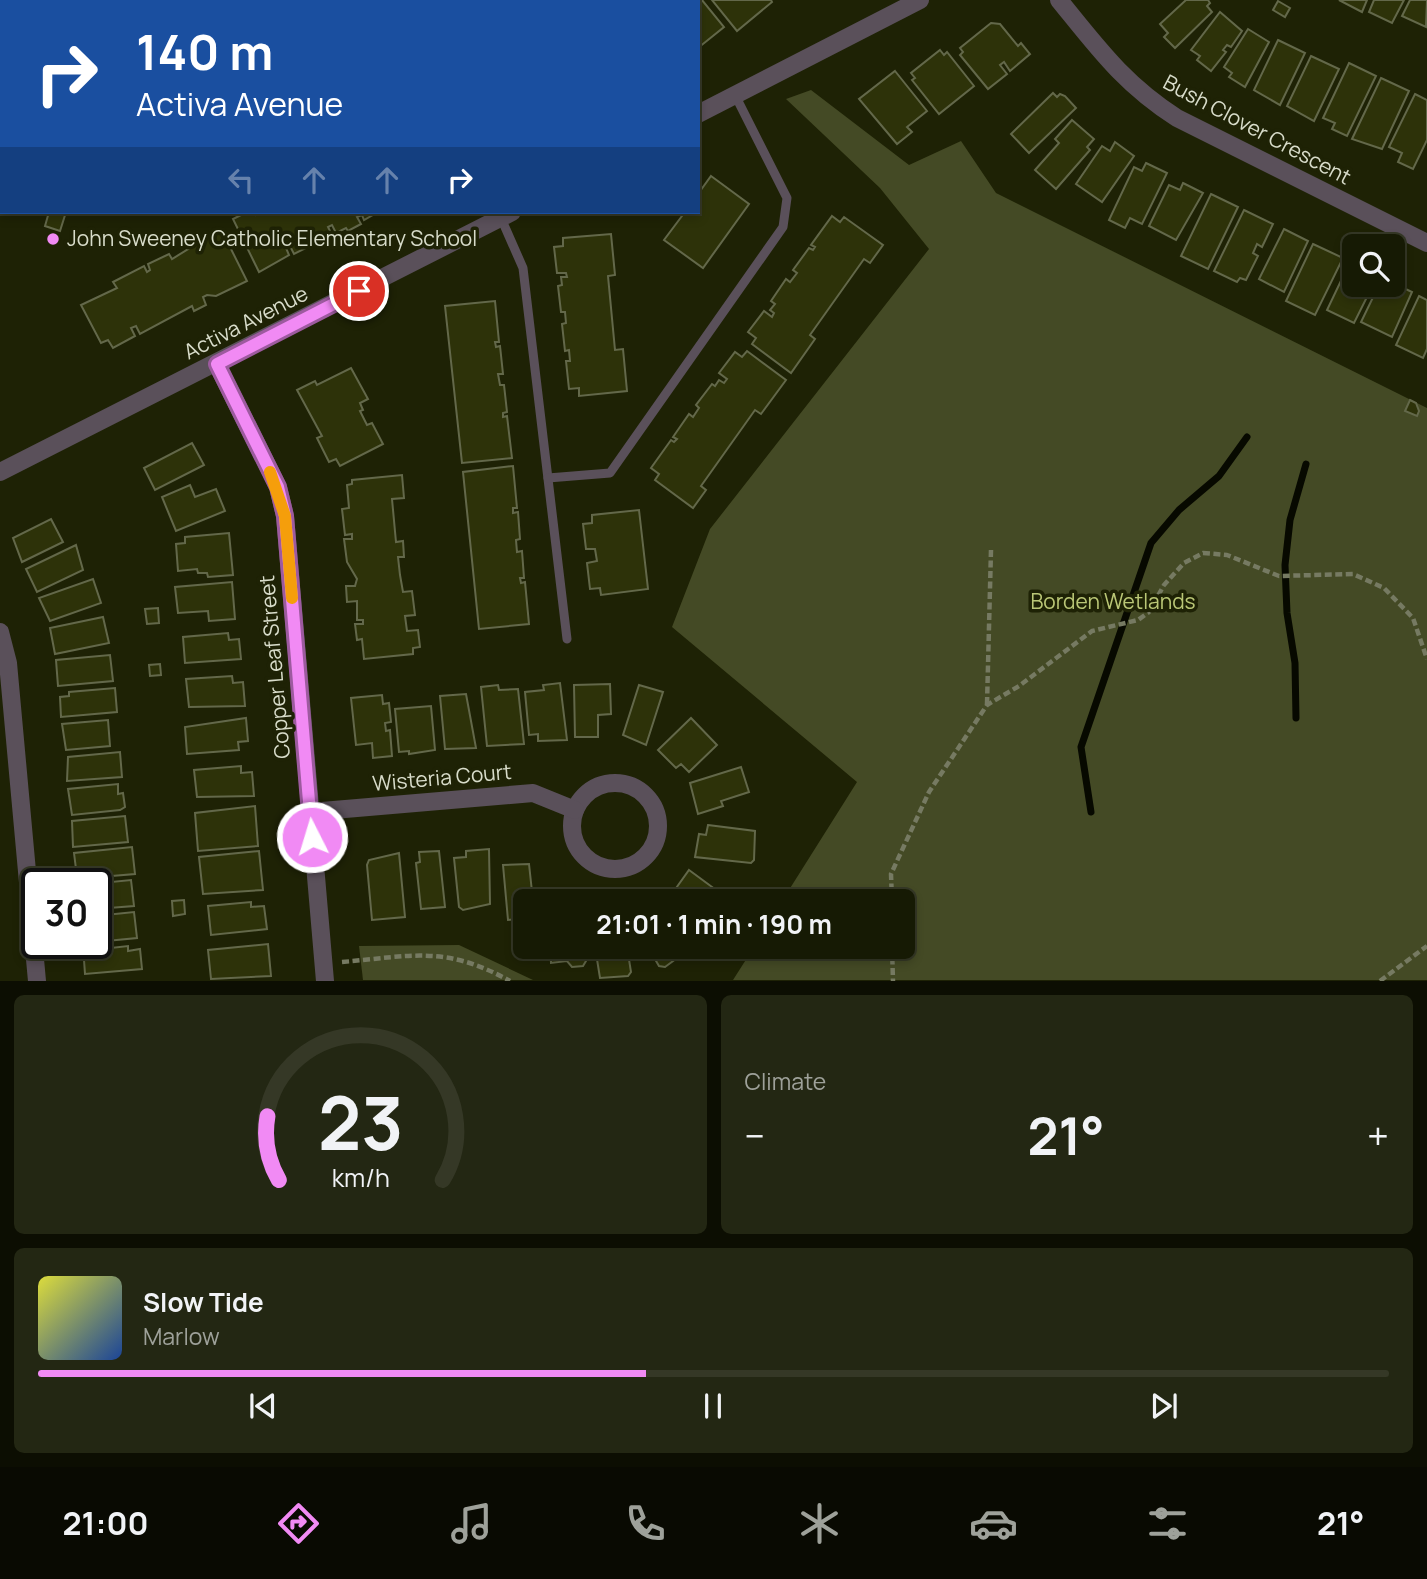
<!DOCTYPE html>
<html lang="en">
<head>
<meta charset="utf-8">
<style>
	body { margin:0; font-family:Manrope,sans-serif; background:#232713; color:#f1f3f6; height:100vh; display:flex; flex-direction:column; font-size:26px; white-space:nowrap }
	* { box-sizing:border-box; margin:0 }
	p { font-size:23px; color:#9ea19a }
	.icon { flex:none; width:38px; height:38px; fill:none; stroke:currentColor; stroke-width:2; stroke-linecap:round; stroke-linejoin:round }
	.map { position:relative; height:981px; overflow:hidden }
	.details { display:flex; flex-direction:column; gap:14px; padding:14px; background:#0c0e02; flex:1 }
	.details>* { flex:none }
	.banner { position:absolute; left:0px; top:0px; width:700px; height:214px; box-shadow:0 4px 10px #0003,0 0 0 2px #353826; background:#1a4fa0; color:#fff; overflow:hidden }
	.controls { position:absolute; left:1342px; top:234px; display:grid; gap:14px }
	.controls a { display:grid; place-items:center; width:63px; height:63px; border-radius:10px; background:#161a04; box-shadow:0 4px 10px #0003,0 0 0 2px #353826; font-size:35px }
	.speed { position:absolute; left:21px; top:868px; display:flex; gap:14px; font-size:35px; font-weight:700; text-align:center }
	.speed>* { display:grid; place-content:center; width:91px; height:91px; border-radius:50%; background:#161a04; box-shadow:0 4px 10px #0003,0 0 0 2px #353826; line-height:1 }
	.speed .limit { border:4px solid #111; border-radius:10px; background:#fff; color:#111 }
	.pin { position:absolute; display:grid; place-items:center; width:60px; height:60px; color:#fff; margin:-30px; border:4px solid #fff; border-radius:50%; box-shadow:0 2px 7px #0007 }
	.me { position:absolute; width:77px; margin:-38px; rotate:355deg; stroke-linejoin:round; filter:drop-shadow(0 0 5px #0008) }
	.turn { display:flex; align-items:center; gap:24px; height:147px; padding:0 21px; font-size:32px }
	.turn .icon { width:91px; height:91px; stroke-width:2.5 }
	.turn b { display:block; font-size:49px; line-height:60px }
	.lanes { display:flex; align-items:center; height:66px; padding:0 21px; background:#0003; justify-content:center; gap:35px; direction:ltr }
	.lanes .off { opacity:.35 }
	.big { font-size:52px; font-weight:700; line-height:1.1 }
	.details .card { flex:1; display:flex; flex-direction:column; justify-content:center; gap:10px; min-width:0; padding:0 24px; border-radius:10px; background:#232713 }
	.details .dial { align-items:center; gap:0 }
	.dial svg { height:182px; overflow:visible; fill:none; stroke:#353826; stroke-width:7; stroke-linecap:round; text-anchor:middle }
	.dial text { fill:#f1f3f6; stroke:none }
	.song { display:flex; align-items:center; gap:21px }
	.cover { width:84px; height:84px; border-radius:10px; background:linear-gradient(135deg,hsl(60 70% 55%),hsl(220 70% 35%)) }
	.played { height:7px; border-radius:4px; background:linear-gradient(90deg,#f18af4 45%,#353826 45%) }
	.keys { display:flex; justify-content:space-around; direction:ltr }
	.heat { display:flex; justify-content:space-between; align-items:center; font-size:38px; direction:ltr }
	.details .tiles { flex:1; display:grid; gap:14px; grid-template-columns:1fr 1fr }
	.card:last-child { grid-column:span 2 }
	.trip { position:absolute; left:513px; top:889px; width:402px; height:70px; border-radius:10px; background:#161a04; box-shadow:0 4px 10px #0003,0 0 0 2px #353826; font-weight:700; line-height:70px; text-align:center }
	.tab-bar { display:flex; height:112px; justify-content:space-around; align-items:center; background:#090a02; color:#9ea19a }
	.tab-bar .icon { width:49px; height:49px }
	.tab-bar .current { color:#f18af4 }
	.tab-bar b { font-size:32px; color:#f1f3f6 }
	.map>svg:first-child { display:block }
	.green { fill:#444a25 }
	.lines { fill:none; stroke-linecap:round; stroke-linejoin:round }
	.stream { stroke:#070900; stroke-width:7 }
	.building { fill:#2d3209; stroke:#63684a; stroke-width:2 }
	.path { stroke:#767a62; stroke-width:4.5; stroke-dasharray:7 3.5; stroke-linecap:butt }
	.lane { stroke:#5a505a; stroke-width:9 }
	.street { stroke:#5a505a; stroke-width:18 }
	.route-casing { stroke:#9d5a9f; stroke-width:18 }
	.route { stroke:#f18af4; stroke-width:12 }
	.slow { stroke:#f59e0b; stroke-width:12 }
	.poi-dot { fill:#f18af4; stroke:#1e2205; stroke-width:2.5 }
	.labels { text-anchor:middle; stroke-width:7; stroke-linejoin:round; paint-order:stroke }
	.street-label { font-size:21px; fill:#d8dcca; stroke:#1e2205 }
	.poi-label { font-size:21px; fill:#d8dcca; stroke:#1e2205; text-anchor:start }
	.park-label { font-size:21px; fill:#bac776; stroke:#1e2205 }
</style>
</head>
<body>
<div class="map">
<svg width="1427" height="981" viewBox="0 0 1427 981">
	<rect width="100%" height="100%" fill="#1e2205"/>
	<g class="green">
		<path d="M811,90L909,165L961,141L996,193L1427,408V980H733L754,947H903V901H782L857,782L672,627L710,529L929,249L880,188L786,99Z"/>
		<path d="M459,945L533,980H363L359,946Z"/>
	</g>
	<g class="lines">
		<g class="stream">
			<path d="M1296,718L1295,663L1287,613L1285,565L1290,520L1306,464"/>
			<path d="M1091,812L1081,747L1151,543L1179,510L1219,476L1247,437"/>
		</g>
	</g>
	<g class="building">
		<path d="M677,0H702L724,27L698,48V2H674Z"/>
		<path d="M712,0H771L772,2L737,31Z"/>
		<path d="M1186,0H1208L1210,3L1207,6L1212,12L1175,48L1164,37L1168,33L1160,24Z"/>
		<path d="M1339,0H1367L1362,12Z"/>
		<path d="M1374,0H1404L1392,23L1369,12Z"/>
		<path d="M1410,0H1427L1426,27L1402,16Z"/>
		<path d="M1278,1L1290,8L1285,17L1273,10Z"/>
		<path d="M1220,12L1242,31L1231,47L1227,45L1223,50L1226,52L1211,71L1197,60L1200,56L1191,50Z"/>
		<path d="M991,23L1000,24L1018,46L1021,43L1030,54L1010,71L1004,62L1000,65L1007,74L988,89L960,55L963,52L960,48Z"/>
		<path d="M1248,29L1269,42L1245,87L1229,77L1232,73L1224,67Z"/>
		<path d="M1278,40L1305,53L1280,105L1254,90Z"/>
		<path d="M940,50L944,55L947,52L974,86L939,114L912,80L915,78L911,73Z"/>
		<path d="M1311,56L1339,69L1314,121L1287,106Z"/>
		<path d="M1349,63L1376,76L1347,136L1332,129L1335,123L1323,118Z"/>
		<path d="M895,71L927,111L907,127L912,132L897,144L859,99Z"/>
		<path d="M1381,78L1409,91L1382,149L1352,139Z"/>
		<path d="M1053,93L1057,97L1060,94L1065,96L1076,108L1029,153L1011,134Z"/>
		<path d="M1415,94L1427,100V140L1413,169L1398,162L1402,153L1389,147Z"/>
		<path d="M1072,120L1094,139L1087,147L1090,150L1056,189L1035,170L1059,143L1055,139Z"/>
		<path d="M1115,142L1134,156L1102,202L1076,184L1102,146L1110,151Z"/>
		<path d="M1146,163L1167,173L1142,224L1130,218L1125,228L1109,220L1134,167L1142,171Z"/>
		<path d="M711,176L749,204L703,268L664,240L685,212H698V194Z"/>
		<path d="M1183,183L1203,193L1176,240L1149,226L1169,185L1180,190Z"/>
		<path d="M1211,194L1238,207L1208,269L1181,256Z"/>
		<path d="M1244,210L1273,224L1262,247L1257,244L1253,253L1258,256L1246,280L1240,278L1237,282L1214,271Z"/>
		<path d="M49,212H66L60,231L45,226Z"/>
		<path d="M247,212H255L256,215L263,212H378L364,220L362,215L357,217L361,224L348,231L346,228L336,233L332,225L328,227L332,235L294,254L290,246L286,248L289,255L259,272L233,219Z"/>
		<path d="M832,216L840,222L844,217L883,245L870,263L864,259L810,335L815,339L791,373L752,344L756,338L748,332L764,311L772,317L774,313L770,310L775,304L771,301L786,279L790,282L797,273L793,270L809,248L813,250L815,247L811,245Z"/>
		<path d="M221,229L247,281L216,296L207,295L203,297L206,305L194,311L192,306L140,334L136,326L131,328L135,336L113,348L108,340L101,343L81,305L117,288L113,282L144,266L147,272L150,270L148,264L169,254L172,259Z"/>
		<path d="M1284,229L1308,241L1284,292L1259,279Z"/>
		<path d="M611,234L615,275L608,276L615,350L623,349L627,391L579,396V388L569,389L566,361H570L569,350L565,351L562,324L566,323L565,312H561L558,286L562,285L561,277H567L566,273H557L554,247L563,246V238Z"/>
		<path d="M1313,244L1343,258L1315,315L1286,301Z"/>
		<path d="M1349,264L1354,267V285H1373L1354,323L1327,310Z"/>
		<path d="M1393,283L1412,292L1392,337L1361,322L1379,285Z"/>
		<path d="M1419,296L1427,300V349L1423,358L1396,345Z"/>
		<path d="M495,301L499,342H495L496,347L500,346L503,374H498L500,385H504L507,412L503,413V417L507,416L512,458L462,463L445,306Z"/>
		<path d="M747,351L786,380L761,414L755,410L701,486L706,490L693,508L655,480L659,474L651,468L671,440L674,442L677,439L673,437L689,414L693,417L699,408L696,405L712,384L715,386L719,380L724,383L727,379L719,373L735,352L742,357Z"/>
		<path d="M351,368L368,399L360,403L363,410L360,411L367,425L372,423L383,444L340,466L336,459L329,462L317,438L322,436L297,390L315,381L317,385Z"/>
		<path d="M1410,400L1416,403L1419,411L1417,416L1405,411Z"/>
		<path d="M192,443L204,465L155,490L144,468Z"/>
		<path d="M513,466L517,508H513V513L518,512L520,539L516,540L517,552L522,551L524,578H520L521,583L525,582L529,624L479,629L463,472Z"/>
		<path d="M402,475L404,498L392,499L396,542L403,541L404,557H398L400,575L403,592L412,591L415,615L405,616L407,631L418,630L420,647L413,648V654L364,659L362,639L357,640L355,624H363V620H357V601L347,602L346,586H355L357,579L347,562L344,539H352V534L345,535L342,509L349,508L347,485L352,484V480Z"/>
		<path d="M190,485L195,497L216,489L225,511L176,531L162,497Z"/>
		<path d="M639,510L648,589L601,595L600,588L590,589L587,563L597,561L595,549H586L583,524L592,523V515Z"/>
		<path d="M51,519L63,542L22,562L13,538Z"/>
		<path d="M229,533L233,575L208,577L207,573H198L197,569L178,571L176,544L185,543V537Z"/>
		<path d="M76,545L83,570L37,592L26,569Z"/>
		<path d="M93,579L101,603L50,621L39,598Z"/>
		<path d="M232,582L235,619L209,621L208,611L178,613L175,587Z"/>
		<path d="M158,608L159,623L147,624L145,609Z"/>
		<path d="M103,617L109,643L55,654L50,628Z"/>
		<path d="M228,633L229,640L239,639L241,659L185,663L183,637Z"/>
		<path d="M110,655L113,681L58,686L56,660Z"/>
		<path d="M160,664L161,675L150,676L149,665Z"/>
		<path d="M232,676L233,683L243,682L245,706L189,707L186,679Z"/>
		<path d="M560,683L567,740L538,741V734L529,735L525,692L544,690L543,685Z"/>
		<path d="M610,684L611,714L598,715V737H575L574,685Z"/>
		<path d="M498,685L499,690L518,689L524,744L487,746L481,687Z"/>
		<path d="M639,685L663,692L646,745L623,735Z"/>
		<path d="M115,688L117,712L61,717L60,697L69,696V692Z"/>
		<path d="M466,694L476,748L445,749L440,696Z"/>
		<path d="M382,695L383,704L389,703L391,722L385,723L386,731L390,730L392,756L373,758L372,743L356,745L351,698Z"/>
		<path d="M431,706L435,750L409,754V751L399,752L395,709Z"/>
		<path d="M246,718L248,741L238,742L239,750L187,754L185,727Z"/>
		<path d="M691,718L717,745L689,772L681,764L676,768L658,750Z"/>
		<path d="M108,720L110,746L66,750L62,724Z"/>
		<path d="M120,752L122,777L67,781L68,757Z"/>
		<path d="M241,766V773L252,772L254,796L197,797L194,770Z"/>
		<path d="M741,767L749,792L721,801L723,806L698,814L690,783Z"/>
		<path d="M118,784V794L123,793L125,807L120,810L72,815L68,789Z"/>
		<path d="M255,806L258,846L198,851L195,813Z"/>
		<path d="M125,816L128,842L73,847L72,821Z"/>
		<path d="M708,825L755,831L754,860L751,863L695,857L699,834L706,835Z"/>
		<path d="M132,847L135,874L88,878V868L76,869L74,853Z"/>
		<path d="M489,849L490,904L463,910L459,907L454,858L466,857V851Z"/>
		<path d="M259,851L263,890L203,894L199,857Z"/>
		<path d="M439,851L445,907L421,909L416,863L420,862L419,852Z"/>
		<path d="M399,853L405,917L372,920L367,865L369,860Z"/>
		<path d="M529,864L533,901H525V918L508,920L503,865Z"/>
		<path d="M689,870L731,901H687L674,891Z"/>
		<path d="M131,880L134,906L96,909V884H91Z"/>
		<path d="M184,900L185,914L173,916L172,901Z"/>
		<path d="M251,902V907L264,906L267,929L211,935L208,906Z"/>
		<path d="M134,912L137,938L96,942V916Z"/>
		<path d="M268,944L271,976L211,979L208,950Z"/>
		<path d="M128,946V951L140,949L142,969L85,974L84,960L94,959L93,950Z"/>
		<path d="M550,947H585L586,961L583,966L572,967L567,961L551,963Z"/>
		<path d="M595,947H627L631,972L628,976L600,978Z"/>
		<path d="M648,947H686L688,950L665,967L659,966Z"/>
	</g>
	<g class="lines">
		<g class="path">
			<path d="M496,0L502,2"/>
			<path d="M100,2L104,0"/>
			<path d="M987,704L991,550"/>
			<path d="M892,901L891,874L929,792L987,705L1019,686L1092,631L1138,620L1149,612L1164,585L1184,563L1203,553L1227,555L1279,576L1353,574L1384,588L1413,618L1427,659"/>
			<path d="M892,947L893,981"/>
			<path d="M342,962C412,956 445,945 510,981"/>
			<path d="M1380,981L1427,946"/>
		</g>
		<g class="lane">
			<path d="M501,218L523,268L567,639"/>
			<path d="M548,478L610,473L783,227L787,198L735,95"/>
		</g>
		<g class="street">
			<path d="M1059,0C1098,48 1124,84 1177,118L1427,243"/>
			<path d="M698,114L920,0"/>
			<path d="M217,364L278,487L285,516L325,981"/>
			<path d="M0,472L512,212"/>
			<path d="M0,632L8,663L37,981"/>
			<circle cx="615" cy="826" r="43"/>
			<path d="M310,812L533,793L575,810"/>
		</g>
	</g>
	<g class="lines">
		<defs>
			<path id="route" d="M312,837L285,516L278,487L217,364L359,291"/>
		</defs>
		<use href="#route" class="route-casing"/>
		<use href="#route" class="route"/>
		<path class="slow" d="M270,472L285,516L292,598"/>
	</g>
	<circle class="poi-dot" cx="53" cy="239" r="7"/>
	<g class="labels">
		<g class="street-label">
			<text transform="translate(1257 130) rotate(28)" y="7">Bush Clover Crescent</text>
			<text transform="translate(246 323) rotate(-27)" y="7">Activa Avenue</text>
			<text transform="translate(275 667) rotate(-95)" y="7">Copper Leaf Street</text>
			<text transform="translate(442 778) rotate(-5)" y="7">Wisteria Court</text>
		</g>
		<g class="poi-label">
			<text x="67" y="246">John Sweeney Catholic Elementary School</text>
		</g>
		<g class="park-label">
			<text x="1113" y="609">Borden Wetlands</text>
		</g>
	</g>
</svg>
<div class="controls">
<a><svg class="icon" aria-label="search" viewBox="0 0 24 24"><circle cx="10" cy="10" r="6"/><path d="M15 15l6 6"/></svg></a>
</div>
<div class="speed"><div class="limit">30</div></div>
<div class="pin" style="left:359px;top:291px;background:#d93025"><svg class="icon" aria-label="arrive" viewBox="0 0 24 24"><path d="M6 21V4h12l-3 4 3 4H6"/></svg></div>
<svg class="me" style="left:312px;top:837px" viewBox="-20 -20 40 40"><circle r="17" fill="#f18af4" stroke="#fff" stroke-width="3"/><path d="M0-11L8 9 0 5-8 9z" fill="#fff"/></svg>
<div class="trip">21:01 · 1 min · 190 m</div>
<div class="banner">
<div class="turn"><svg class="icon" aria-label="right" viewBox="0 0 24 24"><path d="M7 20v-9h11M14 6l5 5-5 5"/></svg><div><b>140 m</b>Activa Avenue</div></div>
<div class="lanes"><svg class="icon off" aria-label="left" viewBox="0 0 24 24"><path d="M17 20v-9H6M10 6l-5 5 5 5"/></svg><svg class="icon off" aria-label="ahead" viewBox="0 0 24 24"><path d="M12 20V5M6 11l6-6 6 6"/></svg><svg class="icon off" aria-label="ahead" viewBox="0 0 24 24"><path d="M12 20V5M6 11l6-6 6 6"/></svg><svg class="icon" aria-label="right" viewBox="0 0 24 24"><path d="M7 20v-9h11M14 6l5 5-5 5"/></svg></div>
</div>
</div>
<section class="details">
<div class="tiles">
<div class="card dial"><svg viewBox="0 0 100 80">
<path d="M14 69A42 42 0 1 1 86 69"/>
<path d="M14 69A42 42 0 0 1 9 41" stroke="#f18af4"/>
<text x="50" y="56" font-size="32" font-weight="700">23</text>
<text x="50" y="72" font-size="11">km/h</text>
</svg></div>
<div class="card"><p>Climate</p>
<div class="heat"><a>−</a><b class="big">21°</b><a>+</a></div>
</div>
<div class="card">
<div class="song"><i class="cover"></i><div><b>Slow Tide</b><p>Marlow</p></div></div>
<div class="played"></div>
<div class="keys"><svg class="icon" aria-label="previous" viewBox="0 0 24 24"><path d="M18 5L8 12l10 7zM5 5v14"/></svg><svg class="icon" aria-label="pause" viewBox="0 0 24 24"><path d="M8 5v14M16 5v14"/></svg><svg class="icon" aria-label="next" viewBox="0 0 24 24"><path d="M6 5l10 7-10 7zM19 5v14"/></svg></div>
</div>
</div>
</section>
<nav class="tab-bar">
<b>21:00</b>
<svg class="icon current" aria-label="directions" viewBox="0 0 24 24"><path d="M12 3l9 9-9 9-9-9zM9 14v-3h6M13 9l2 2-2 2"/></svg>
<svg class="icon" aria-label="music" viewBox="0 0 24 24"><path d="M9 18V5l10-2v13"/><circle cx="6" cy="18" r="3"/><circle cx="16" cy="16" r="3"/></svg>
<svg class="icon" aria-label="phone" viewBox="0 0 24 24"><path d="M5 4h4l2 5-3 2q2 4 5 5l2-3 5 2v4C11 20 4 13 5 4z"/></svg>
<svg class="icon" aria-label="climate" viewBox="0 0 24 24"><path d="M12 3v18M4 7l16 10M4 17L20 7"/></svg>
<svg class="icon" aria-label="car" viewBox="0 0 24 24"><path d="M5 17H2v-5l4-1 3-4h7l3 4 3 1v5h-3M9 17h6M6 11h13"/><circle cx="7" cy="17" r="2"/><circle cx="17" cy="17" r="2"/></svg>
<svg class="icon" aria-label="filters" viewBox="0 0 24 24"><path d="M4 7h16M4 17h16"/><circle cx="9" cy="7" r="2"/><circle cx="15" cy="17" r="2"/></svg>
<b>21°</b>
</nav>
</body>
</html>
